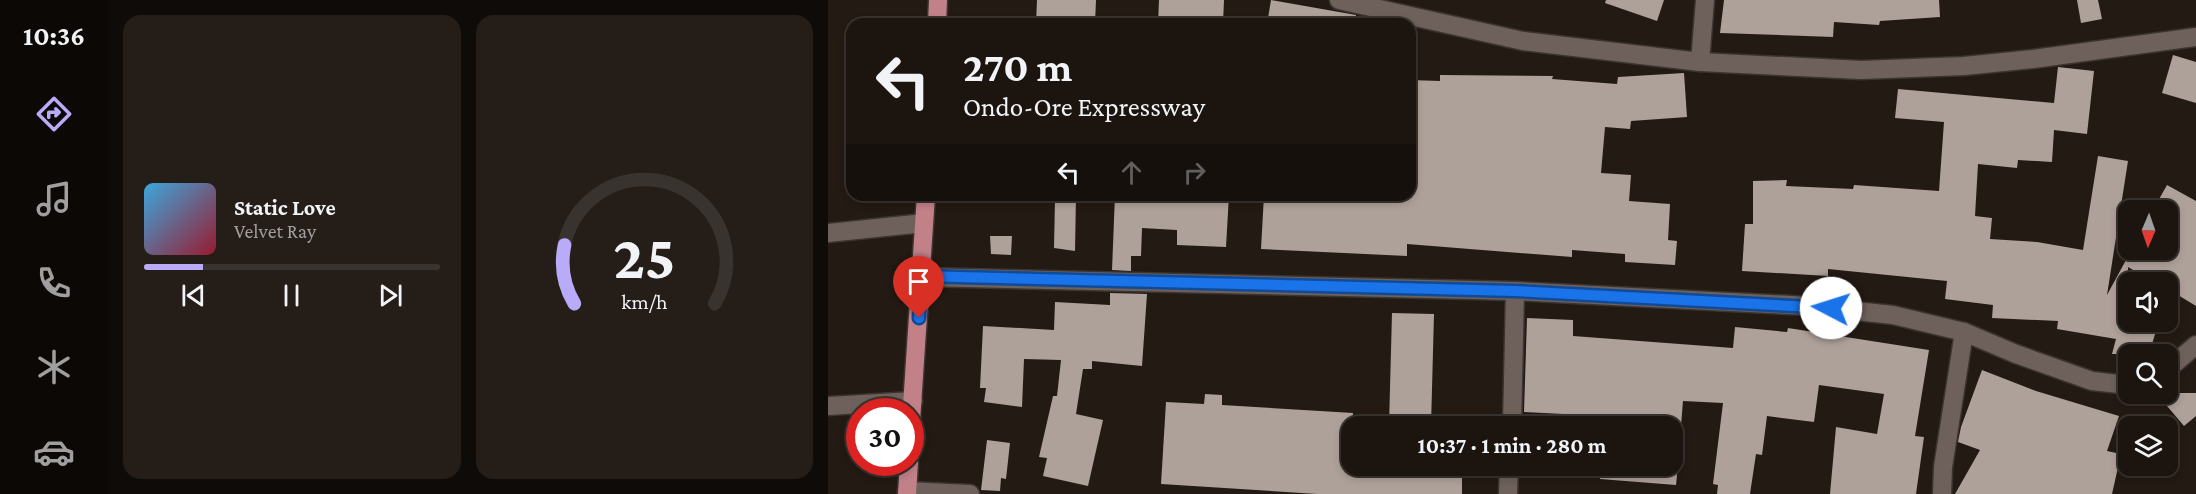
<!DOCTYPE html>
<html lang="en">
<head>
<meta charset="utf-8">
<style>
	body { margin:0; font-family:"Crimson Pro",serif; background:#241d18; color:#f1f3f6; height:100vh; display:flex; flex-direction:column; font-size:22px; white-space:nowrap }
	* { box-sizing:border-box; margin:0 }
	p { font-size:20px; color:#a09e9e }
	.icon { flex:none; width:33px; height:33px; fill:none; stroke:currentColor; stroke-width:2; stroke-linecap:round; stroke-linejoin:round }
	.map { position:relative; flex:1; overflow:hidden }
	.drawer { display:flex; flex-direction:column; gap:15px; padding:15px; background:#0f0b08; width:720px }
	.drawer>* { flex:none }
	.top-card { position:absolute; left:18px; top:18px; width:570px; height:183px; border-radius:18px; box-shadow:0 3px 9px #0003,0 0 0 2px #39332f; background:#1b140f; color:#f1f3f6; overflow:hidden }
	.needle { width:39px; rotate:182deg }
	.fabs { position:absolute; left:1290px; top:200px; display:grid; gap:12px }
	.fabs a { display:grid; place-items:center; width:60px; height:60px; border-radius:12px; background:#1b140f; box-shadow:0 3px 9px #0003,0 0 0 2px #39332f; font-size:30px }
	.speed { position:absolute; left:18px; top:398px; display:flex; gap:12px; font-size:30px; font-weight:700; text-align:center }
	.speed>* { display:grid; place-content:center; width:78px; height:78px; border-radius:50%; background:#1b140f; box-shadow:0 3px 9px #0003,0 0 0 2px #39332f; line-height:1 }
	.speed .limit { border:9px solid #d22; background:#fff; color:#111 }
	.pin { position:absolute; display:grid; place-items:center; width:51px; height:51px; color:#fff; margin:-62px -26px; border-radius:50% 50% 50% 0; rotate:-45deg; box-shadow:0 0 6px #0007 }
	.pin .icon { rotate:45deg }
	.me { position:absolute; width:66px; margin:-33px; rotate:275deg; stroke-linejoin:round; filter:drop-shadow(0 0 4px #0008) }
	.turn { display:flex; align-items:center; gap:21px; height:126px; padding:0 18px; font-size:27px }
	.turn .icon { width:78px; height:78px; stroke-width:2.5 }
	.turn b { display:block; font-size:42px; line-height:51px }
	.lanes { display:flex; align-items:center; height:57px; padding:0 18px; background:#0003; justify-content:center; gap:30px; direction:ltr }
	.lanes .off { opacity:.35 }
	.drawer .card { flex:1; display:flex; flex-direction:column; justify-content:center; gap:9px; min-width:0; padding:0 21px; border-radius:18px; background:#241d18 }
	.drawer .dial { align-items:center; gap:0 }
	.dial svg { height:156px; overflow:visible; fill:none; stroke:#39332f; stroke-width:7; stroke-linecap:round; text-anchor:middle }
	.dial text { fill:#f1f3f6; stroke:none }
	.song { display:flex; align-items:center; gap:18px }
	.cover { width:72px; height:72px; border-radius:9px; background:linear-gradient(135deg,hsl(200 70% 55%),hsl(350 70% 35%)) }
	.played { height:6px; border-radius:3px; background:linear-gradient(90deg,#b9abf7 20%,#39332f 20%) }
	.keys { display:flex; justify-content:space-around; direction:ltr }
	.drawer .tiles { flex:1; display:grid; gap:15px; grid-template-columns:repeat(2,1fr) }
	.trip { position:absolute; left:513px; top:416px; width:342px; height:60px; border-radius:18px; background:#1b140f; box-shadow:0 3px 9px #0003,0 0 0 2px #39332f; font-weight:700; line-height:60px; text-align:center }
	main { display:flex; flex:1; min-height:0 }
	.menu { display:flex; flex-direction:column; width:108px; justify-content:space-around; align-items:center; background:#0b0806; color:#a09e9e }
	.menu .icon { width:42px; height:42px }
	.menu .current { color:#b9abf7 }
	.menu b { font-size:27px; color:#f1f3f6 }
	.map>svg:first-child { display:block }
	.building { fill:#aea199 }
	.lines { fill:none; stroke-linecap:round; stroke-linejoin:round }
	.street-casing { stroke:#3b3430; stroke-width:21 }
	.primary-casing { stroke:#3b3430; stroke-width:21 }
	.street { stroke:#6e615b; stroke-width:18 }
	.primary { stroke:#c28189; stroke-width:18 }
	.route-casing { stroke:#114b97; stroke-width:15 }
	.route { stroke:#1a73e8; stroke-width:10 }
</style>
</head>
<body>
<main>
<nav class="menu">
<b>10:36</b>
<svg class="icon current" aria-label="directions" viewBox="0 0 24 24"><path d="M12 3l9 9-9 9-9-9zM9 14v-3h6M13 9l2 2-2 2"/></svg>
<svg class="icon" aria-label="music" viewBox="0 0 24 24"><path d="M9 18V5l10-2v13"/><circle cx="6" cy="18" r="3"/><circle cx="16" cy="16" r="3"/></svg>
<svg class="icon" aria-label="phone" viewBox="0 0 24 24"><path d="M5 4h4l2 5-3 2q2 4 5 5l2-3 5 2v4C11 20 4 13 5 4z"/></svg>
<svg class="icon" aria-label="climate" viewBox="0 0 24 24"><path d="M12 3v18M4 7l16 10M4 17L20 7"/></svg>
<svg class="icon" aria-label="car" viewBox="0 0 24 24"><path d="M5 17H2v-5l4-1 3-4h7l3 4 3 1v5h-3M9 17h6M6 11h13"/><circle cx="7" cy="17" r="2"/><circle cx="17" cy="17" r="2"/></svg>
</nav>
<section class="drawer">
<div class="tiles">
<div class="card">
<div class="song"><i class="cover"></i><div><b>Static Love</b><p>Velvet Ray</p></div></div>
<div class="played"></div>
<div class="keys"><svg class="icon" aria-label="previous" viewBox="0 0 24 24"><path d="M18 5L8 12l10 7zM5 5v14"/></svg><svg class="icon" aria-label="pause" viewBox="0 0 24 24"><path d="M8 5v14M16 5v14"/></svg><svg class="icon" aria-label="next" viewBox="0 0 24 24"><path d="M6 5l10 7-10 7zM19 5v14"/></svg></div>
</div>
<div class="card dial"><svg viewBox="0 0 100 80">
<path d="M14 69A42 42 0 1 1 86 69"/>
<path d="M14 69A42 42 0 0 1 9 39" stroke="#b9abf7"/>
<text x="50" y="56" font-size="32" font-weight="700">25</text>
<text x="50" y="72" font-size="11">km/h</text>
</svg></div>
</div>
</section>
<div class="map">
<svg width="1368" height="494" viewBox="0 0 1368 494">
	<rect width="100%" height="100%" fill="#241a14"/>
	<g class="building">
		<path d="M209,0H268L267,24H208Z"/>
		<path d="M331,0H396L395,24H330Z"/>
		<path d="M443,0L528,15V24H439Z"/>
		<path d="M778,0H836L829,21L777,3Z"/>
		<path d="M896,0H1111L1112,17L1052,21L1051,25L1006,22L1005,37L892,33Z"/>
		<path d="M1249,0H1270L1274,19L1253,23Z"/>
		<path d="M1345,55L1368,62V103L1334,93Z"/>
		<path d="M1230,67L1266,71L1259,134L1226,130L1224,162L1190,160L1189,168L1150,164L1147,216L1164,218L1162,239L1209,242L1255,250L1270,156L1300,161L1279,295L1304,249H1340V210H1325L1339,185L1368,201V306L1340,289V282H1326L1300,267V321H1331L1321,354H1284L1288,339L1229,329L1230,321L1164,318L1165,305L1117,299L1119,281L1000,269V276L914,271L917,224H925V181L959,180L958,186L1025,189L1026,185L1111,191L1116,122L1067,118L1070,89L1226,103Z"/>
		<path d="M856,73L859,117L803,121L802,129L777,127L773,173L803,175L801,201L842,204L840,240L849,241L847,265L797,262V254L744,250V257L579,244V256L433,249L436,195L525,200V195H582V80L612,81V75L725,76L724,79L789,84L790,77Z"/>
		<path d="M230,195H248L247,251L226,248L227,199H230Z"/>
		<path d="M287,195H401L398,247L349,245V230L314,228L313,256H303V271L284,270Z"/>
		<path d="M162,236H184L183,255L163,254Z"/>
		<path d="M282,293L319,294L314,366L264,361V369H255L248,414L275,420L260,486L215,476L219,458L211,457L225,396H229L233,360L196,359L194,407L156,402L158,388H152L155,326L226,330L227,302L282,305Z"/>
		<path d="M564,313L606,314L603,426H561Z"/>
		<path d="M699,318L745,320V336L905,348L907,327L959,332L960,328L1101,350L1087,436L1096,437L1088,494H1002L1008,427L1049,434L1056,394L991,385L986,422L939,416L934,455L928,454L922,494H889L890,485L885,484L895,403L855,401L853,426H773L774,416L696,412Z"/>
		<path d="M1154,370L1208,391L1291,416L1279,451L1293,454L1284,494H1127L1152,450L1130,442L1133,427Z"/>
		<path d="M1328,393H1368V416L1356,426Z"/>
		<path d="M377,394L394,395V405L525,413L522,465H619V467L634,468V494H489L333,484L338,402L376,404Z"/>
		<path d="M159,440L182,443L178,479L173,478L172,491L153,490Z"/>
		<path d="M773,465H850L848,485L772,479Z"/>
	</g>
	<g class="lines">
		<defs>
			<g id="street">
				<path d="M511,0L695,41L872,62L1033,70L1136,66L1205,59L1368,37"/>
				<path d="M872,62L877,0"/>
				<path d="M0,233L96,223"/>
				<path d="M94,277L687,291L982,306L1065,315L1136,332L1188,354L1264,381L1300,385"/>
				<path d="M1340,369L1368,345"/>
				<path d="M0,406L85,401"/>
				<path d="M684,426L687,291"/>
				<path d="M79,491L142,494"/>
				<path d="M680,494L681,465"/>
				<path d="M1114,494L1115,467L1136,332"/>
			</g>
			<g id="primary">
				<path d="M109,24L110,0"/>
				<path d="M82,436L98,195"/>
				<path d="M79,494L81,462"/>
			</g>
		</defs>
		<use href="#street" class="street-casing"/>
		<use href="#primary" class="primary-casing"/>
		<use href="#street" class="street"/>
		<use href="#primary" class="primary"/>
	</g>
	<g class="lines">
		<defs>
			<path id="route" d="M91,318L93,276L687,291L1003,308"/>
		</defs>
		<use href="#route" class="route-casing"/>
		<use href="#route" class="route"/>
	</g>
</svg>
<div class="fabs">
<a><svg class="needle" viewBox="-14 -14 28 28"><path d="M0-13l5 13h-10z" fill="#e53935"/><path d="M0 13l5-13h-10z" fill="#a09e9e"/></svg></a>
<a><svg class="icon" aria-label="sound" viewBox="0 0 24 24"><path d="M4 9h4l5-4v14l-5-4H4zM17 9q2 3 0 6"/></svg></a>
<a><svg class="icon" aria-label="search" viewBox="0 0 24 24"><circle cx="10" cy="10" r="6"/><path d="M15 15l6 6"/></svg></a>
<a><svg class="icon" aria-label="layers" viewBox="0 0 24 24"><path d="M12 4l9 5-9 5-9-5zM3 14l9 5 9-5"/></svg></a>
</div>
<div class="speed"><div class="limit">30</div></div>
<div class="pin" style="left:91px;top:318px;background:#d93025"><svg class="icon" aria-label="arrive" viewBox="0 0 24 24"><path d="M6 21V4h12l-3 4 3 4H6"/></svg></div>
<svg class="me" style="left:1003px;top:308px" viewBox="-20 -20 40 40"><circle r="19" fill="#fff"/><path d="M0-13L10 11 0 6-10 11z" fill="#1a73e8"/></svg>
<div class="trip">10:37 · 1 min · 280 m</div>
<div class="top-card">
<div class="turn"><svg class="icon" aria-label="left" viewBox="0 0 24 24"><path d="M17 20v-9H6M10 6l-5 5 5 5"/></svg><div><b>270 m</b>Ondo-Ore Expressway</div></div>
<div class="lanes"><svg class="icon" aria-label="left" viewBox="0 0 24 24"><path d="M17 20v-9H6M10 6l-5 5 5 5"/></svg><svg class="icon off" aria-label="ahead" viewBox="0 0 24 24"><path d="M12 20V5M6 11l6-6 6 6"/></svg><svg class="icon off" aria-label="right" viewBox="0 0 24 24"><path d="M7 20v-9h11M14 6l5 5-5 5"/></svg></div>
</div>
</div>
</main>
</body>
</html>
